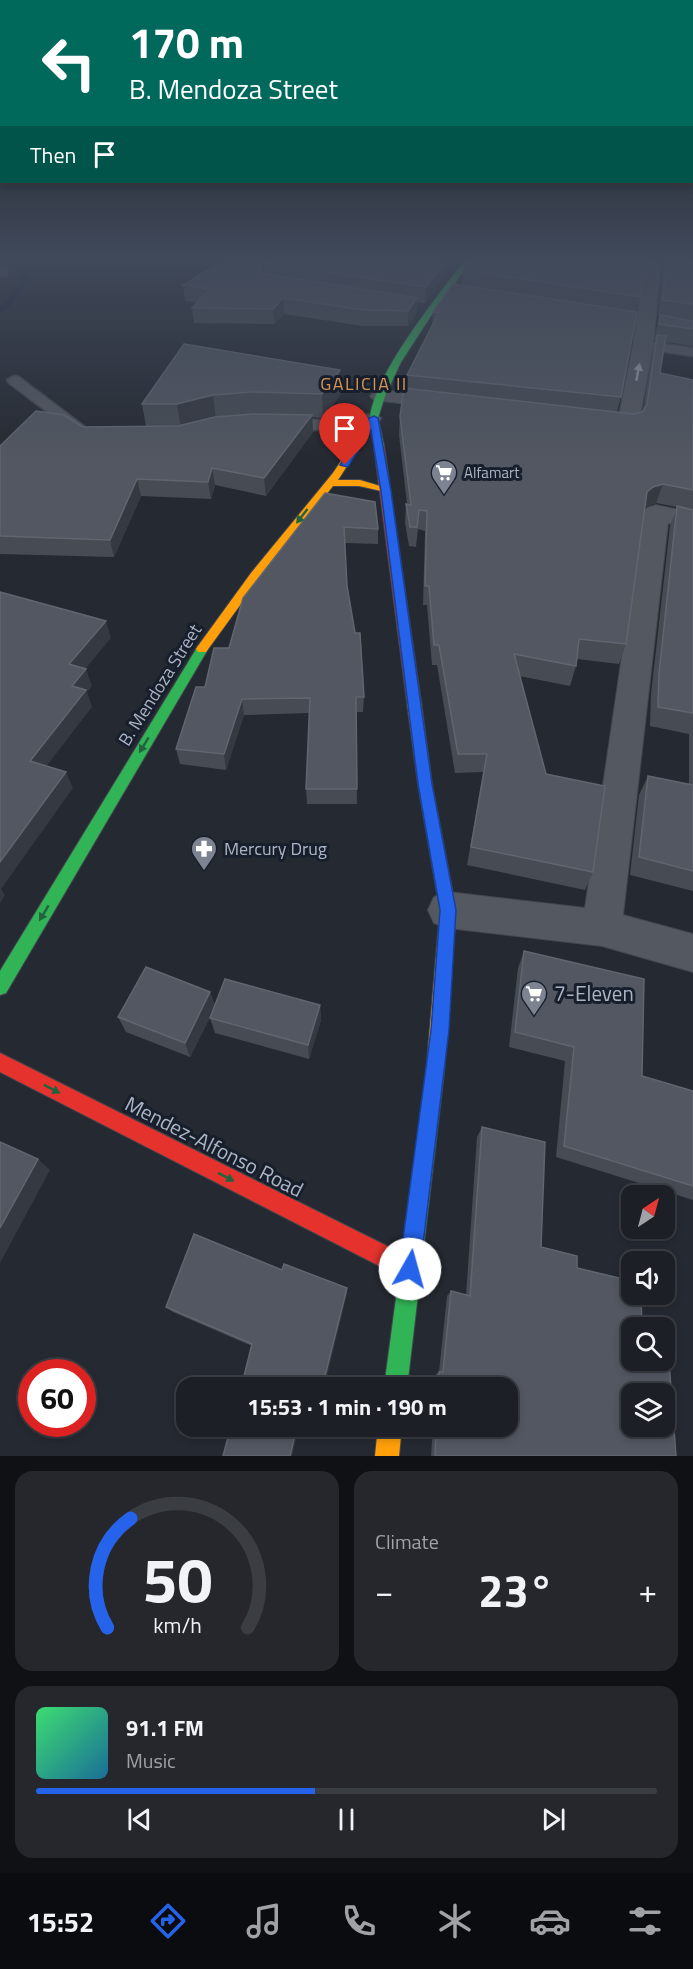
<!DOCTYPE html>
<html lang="en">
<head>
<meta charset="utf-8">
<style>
	body { margin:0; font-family:"Titillium Web",sans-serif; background:#25272d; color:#f1f3f6; height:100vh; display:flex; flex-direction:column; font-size:22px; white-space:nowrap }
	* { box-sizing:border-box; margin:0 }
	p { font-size:20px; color:#a0a2a7 }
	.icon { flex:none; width:33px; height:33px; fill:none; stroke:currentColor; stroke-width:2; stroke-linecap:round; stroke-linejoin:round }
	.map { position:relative; height:1456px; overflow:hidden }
	.details { display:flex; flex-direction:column; gap:15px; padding:15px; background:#0f1114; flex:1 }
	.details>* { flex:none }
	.banner { position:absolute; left:0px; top:0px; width:693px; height:183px; box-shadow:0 3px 9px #0003,0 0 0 2px #3a3d42; background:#00695c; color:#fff; overflow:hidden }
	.needle { width:39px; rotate:36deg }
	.tools { position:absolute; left:621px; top:1185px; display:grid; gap:12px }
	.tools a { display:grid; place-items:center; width:54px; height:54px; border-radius:12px; background:#1c1f25; box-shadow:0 3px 9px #0003,0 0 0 2px #3a3d42; font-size:30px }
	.speed { position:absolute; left:18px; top:1359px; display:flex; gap:12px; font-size:30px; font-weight:700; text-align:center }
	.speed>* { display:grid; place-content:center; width:78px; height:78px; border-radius:50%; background:#1c1f25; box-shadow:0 3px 9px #0003,0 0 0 2px #3a3d42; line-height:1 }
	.speed .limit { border:9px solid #d22; background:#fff; color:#111 }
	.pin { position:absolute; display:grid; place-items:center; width:51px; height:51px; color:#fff; margin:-62px -26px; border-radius:50% 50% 50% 0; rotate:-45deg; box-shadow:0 0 6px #0007 }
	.pin .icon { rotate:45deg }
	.me { position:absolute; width:66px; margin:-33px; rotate:7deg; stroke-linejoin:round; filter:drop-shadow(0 0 4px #0008) }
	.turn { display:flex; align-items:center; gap:21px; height:126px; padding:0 30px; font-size:27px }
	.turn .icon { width:78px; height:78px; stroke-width:2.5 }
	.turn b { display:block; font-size:42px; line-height:51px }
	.then { display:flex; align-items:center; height:57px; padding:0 30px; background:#0003; gap:12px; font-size:22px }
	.big { font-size:45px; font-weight:700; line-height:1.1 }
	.details .tile { flex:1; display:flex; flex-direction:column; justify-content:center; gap:9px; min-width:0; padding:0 21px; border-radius:18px; background:#25272d }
	.details .dial { align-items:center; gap:0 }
	.dial svg { height:156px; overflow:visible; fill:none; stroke:#3a3d42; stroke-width:7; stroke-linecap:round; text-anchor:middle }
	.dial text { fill:#f1f3f6; stroke:none }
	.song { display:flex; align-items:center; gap:18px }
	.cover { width:72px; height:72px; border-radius:9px; background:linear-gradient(135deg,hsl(140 70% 55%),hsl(200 70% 35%)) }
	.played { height:6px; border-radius:3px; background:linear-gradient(90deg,#2563eb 45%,#3a3d42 45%) }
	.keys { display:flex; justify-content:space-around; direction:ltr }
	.heat { display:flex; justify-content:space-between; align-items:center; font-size:33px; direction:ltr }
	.details .tiles { flex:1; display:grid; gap:15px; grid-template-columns:1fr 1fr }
	.tile:last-child { grid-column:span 2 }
	.trip { position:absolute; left:176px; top:1377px; width:342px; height:60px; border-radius:18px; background:#1c1f25; box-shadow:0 3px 9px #0003,0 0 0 2px #3a3d42; font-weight:700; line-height:60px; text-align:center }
	.dock { display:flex; height:96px; justify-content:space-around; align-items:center; background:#0b0c0f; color:#a0a2a7 }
	.dock .icon { width:42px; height:42px }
	.dock .selected { color:#2563eb }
	.dock b { font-size:27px; color:#f1f3f6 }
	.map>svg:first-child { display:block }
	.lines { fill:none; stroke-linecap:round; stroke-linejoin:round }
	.stream { fill:#141f34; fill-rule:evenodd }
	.lane-casing { stroke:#42464e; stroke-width:3 }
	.street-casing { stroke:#42464e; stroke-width:2 }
	.fast-casing { stroke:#42464e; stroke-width:2 }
	.slow-casing { stroke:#42464e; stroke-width:2 }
	.jam-casing { stroke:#42464e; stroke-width:2 }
	.lane { fill:#545860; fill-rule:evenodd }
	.street { fill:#545860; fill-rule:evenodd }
	.fast { fill:#30b455; fill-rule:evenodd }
	.slow { fill:#ff9f0a; fill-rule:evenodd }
	.jam { fill:#e5322d; fill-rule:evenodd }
	.wall { fill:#474c54 }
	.shaded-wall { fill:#353941 }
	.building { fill:#525761; stroke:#606670; stroke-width:1.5; fill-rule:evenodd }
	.oneway { fill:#969dac }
	.oneway2 { fill:#23623e }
	.route { fill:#2563eb; stroke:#184099; stroke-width:1.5 }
	.labels { text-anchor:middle; stroke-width:6; stroke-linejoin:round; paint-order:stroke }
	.far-poi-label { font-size:15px; fill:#acb4c5; stroke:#181f2c; text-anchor:start }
	.far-quarter-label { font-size:18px; letter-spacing:1.5px; fill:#d79555; stroke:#181f2c }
	.street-label { font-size:18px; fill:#acb4c5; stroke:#181f2c }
	.poi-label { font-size:18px; fill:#acb4c5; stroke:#181f2c; text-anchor:start }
	.near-poi-label { font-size:21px; fill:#acb4c5; stroke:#181f2c; text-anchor:start }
	.near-street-label { font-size:21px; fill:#acb4c5; stroke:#181f2c }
</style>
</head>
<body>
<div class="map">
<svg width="693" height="1456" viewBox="0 0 693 1456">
	<rect width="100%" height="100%" fill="#252931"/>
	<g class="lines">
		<path class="stream" d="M26,256H32C31,278 19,302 0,313V307C15,293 25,278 26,256Z"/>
		<defs>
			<g id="lane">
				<path d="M643,341L693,348V356L638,348L636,345Z"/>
				<path d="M14,376L19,377L89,430L92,433L89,436H79L9,383L7,380Z"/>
				<path d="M374,414L381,418L379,421C361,426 287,437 275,424L283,419L322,420Z"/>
			</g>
			<g id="street">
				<path d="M646,256H662L653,345L639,423L636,428L628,430L587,424L584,419L587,414L595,412L619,415L633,345Z"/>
				<path d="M0,267L7,268L9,272L7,276L0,277Z"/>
				<path d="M381,390L448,397L456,398L459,403L456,408L448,409L374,400L370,396L374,392Z"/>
				<path d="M656,505L693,513V529L668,523L623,915L693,934V972L602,946L448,928L434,923L428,910L434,897L448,892L585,908L643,513L647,508Z"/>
			</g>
			<g id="fast">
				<path d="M468,256H475L434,311L401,362L385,396L378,418L384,446L376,448C372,440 369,425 370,417C377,369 439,295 468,256Z"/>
				<path d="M202,645L208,649L6,993L0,995V971L198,646Z"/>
				<path d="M435,1064L442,1066L444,1073L407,1388H384L426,1073L428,1066Z"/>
			</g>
			<g id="slow">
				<path d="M371,416L378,418L338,480H360L390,489V493L359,486H333L259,579L206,652H198L196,649L198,646L251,573L333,473Z"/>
				<path d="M414,697L421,702L432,784L456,910L444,1073L442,1080L435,1082L428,1080L426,1073L440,910L418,784L407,702Z"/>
				<path d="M378,1426H402L399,1456H375Z"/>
			</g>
			<g id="jam">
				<path d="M379,443L384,446L421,702L414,707L407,702L374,446Z"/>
				<path d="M0,1053L417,1261L420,1269L417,1277L409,1280L401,1277L0,1072Z"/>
			</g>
		</defs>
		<use href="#lane" class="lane-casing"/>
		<use href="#street" class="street-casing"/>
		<use href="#fast" class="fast-casing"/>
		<use href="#slow" class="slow-casing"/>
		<use href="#jam" class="jam-casing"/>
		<use href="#lane" class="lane"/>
		<use href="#street" class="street"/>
		<use href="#fast" class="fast"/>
		<use href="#slow" class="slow"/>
		<use href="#jam" class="jam"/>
	</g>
	<g class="wall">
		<path d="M232,256H460L425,303L417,302L416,314L408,326H363L284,314L274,324L194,323L192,308L197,302L185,301L183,285Z"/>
		<path d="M664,256H693V346L665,342L660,373L693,380V891L630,875L639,795L648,776L689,784V734L650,726L651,694L670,526L677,507L656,503L645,507L626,644L619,664L577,659L576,666L570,686L519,676L546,774L593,872L585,890L467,865L483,772L455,773L437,665H432L427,605H423L425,531L418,529L416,547L409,546L405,523L406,504H407L399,435L400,416L406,389L407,375L432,326L433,312L462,285L463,270L640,297L636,312L621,397L617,412L633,414L642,412L643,410L652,352L656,341L654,340L656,331L660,315H658Z"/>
		<path d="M184,344L341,394L323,418L312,417L313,432L266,496L215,485L211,499L141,496L114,557L0,554V446L83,427L146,426L142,404Z"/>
		<path d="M375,502L378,529V544L345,543L347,586L364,697L363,712H356L357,804H307L306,789L309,713L244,715L226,770L180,764L176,749L205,687L229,648L243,598Z"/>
		<path d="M524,951L642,1076L693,1091V1200L556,1157L565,1061L509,1047L518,968Z"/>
		<path d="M210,992L215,1006L320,1005L321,1020L309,1059L215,1033L210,1018L212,1013L190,1057L126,1032L118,1017Z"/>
		<path d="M482,1127L541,1247L577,1268L632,1328L676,1456H431L433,1426H507V1388H435L436,1374L439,1372L447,1296L451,1291L466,1295L477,1137Z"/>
		<path d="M282,1270L347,1288V1294L252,1346L173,1312L166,1307Z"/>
	</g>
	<g class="shaded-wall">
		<path d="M450,256H460L425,303L426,287Z"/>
		<path d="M265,263L266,278L260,282L259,267Z"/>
		<path d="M283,298L284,314L274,324L273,309Z"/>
		<path d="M417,298L416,314L408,326V311Z"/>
		<path d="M340,370L341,394L323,418L322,394Z"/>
		<path d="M213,395L216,419L181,428L177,404Z"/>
		<path d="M312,415L313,432L266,496L264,478Z"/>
		<path d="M212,468L215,485L211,499L208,482Z"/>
		<path d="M137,479L141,496L114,557L110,540Z"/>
		<path d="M663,484L656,503L646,506L641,512L647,492L653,487Z"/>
		<path d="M106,621L111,638L75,681L69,664Z"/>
		<path d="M86,669L92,686L87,692L92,707L38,777L30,761L72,686Z"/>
		<path d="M242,699L244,715L226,770L224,754Z"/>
		<path d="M66,772L73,788L1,889L5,895L0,903V862Z"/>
		<path d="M210,992L215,1007L190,1057L185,1043Z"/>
		<path d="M320,1005L321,1020L309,1059L308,1045Z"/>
		<path d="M38,1159L50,1170L0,1263V1228Z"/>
		<path d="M347,1288V1294L324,1388H322Z"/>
		<path d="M297,1426H299L292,1456H290Z"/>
	</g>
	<g class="building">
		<path d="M232,256H450L426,287L265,263L259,267L261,273L417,298L408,311L364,310L283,298L273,309L192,308L210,289L183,285Z"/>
		<path d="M473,256H645L640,297L463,270Z"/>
		<path d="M667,256H693V304L663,300Z"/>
		<path d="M453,284L637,312L621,397L407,375L439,312H433Z"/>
		<path d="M660,315L693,321V329L659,324Z"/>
		<path d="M657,335L666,336L660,373L693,380V490L663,484L653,487L647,492L626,644L579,639L576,666L514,654L546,774L605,786L593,872L471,847L487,754H458L439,645H434L429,586H425L427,511L419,510L417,527H410L406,504L411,505L400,416L404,388L633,414L642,412L647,405Z"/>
		<path d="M184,344L340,370L322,394L252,392L213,395L177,404H142Z"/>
		<path d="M36,411L64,415L83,427L178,426L215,417L253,414L312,415L264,478L212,468L208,482L137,479L110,540L0,536V446Z"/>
		<path d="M325,493L375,502L378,529L344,527L347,586L355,633H360L364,697H356L357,789H306L310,698L242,699L224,754L176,749L196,687H205L214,648H229L243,598Z"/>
		<path d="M677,506L693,510V713L658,707L659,674Z"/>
		<path d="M0,592L106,621L69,664L86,669L72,686L86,690L30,761L66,772L0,862Z"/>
		<path d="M648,776L693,785V871L639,857Z"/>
		<path d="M524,951L644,979L642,1076L693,1091V1186L564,1146L574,1047L515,1032Z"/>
		<path d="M146,967L210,992L185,1043L118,1017Z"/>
		<path d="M225,979L320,1005L308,1045L210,1018Z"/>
		<path d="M482,1127L545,1142L541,1247L577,1256V1268L632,1281V1294H641L642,1328H632V1360H664L669,1361L676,1456H435L436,1426H507V1388H438L439,1372H443L451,1291L470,1296ZM632,1394H664V1426H632Z"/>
		<path d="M0,1142L38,1159L0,1228Z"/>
		<path d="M194,1234L282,1270L284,1264L347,1288L322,1388H241L252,1344L166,1307Z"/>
		<path d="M231,1426H297L290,1456H223Z"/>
	</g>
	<defs><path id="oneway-solid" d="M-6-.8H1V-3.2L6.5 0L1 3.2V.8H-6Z" transform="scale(1.5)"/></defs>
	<use class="oneway" href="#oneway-solid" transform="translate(638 372) rotate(-79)"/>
	<g class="oneway2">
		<use href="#oneway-solid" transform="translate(302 516) rotate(128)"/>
		<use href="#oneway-solid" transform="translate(144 745) rotate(121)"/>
		<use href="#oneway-solid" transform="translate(44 913) rotate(121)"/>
		<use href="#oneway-solid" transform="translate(52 1089) rotate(27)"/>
		<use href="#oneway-solid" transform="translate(226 1177) rotate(27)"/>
	</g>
	<linearGradient id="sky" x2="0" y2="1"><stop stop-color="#14171b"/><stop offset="0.56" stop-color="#40495a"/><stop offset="1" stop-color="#40495a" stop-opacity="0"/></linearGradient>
	<rect width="693" height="460" fill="url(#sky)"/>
	<path class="route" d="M374,416L378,418L391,491L432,784L456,910L449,1030L420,1269L417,1277L410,1280L402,1277L399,1269L431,1030L440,910L418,784L381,491L371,430L348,467L340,465L369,418Z"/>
	<defs>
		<symbol id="supermarket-pin" viewBox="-11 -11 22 30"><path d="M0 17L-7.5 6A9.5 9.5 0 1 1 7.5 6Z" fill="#7d8391" stroke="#181f2c"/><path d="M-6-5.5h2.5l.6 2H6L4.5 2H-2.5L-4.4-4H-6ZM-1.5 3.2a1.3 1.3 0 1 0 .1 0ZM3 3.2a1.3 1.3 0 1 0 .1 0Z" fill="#fff"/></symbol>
		<symbol id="pharmacy-pin" viewBox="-11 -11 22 30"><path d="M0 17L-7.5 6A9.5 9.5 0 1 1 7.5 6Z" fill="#7d8391" stroke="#181f2c"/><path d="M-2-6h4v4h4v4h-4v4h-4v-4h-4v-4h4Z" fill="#fff"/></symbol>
	</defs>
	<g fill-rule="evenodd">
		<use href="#supermarket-pin" x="429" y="458" width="30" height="40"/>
		<use href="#pharmacy-pin" x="189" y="834" width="30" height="40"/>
		<use href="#supermarket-pin" x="519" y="979" width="30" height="40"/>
	</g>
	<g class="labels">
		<g class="far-poi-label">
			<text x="464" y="478">Alfamart</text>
		</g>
		<g class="far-quarter-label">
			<text x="364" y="390">GALICIA II</text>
		</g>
		<g class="street-label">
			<text transform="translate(160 685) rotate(-58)" y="6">B. Mendoza Street</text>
		</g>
		<g class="poi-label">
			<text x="224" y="855">Mercury Drug</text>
		</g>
		<g class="near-poi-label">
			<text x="554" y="1001">7-Eleven</text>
		</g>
		<g class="near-street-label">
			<text transform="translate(214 1147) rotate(27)" y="7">Mendez-Alfonso Road</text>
		</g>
	</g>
</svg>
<div class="tools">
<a><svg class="needle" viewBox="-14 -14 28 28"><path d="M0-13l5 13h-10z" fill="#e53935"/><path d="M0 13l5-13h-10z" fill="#a0a2a7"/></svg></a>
<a><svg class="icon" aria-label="sound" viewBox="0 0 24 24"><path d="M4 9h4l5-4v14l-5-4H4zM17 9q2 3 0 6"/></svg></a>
<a><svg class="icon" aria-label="search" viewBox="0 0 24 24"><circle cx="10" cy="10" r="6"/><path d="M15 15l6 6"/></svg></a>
<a><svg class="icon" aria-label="layers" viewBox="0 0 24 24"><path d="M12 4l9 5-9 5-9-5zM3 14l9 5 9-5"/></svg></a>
</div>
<div class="speed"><div class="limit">60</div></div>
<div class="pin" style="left:345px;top:465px;background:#d93025"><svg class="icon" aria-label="arrive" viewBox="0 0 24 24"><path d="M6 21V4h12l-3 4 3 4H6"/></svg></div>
<svg class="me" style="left:410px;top:1269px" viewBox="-20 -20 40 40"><circle r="19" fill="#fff"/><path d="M0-13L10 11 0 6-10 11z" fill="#2563eb"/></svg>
<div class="trip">15:53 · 1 min · 190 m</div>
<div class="banner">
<div class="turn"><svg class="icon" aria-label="left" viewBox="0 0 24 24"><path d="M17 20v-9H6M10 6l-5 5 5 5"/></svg><div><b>170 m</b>B. Mendoza Street</div></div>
<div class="then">Then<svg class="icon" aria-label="arrive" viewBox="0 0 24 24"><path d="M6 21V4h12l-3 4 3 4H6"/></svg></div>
</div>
</div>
<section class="details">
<div class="tiles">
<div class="tile dial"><svg viewBox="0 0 100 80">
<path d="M14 69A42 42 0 1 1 86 69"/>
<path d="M14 69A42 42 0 0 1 26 13" stroke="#2563eb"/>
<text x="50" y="56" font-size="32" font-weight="700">50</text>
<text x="50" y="72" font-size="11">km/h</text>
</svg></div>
<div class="tile"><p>Climate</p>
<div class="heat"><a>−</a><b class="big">23°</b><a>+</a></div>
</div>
<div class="tile">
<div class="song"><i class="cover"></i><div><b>91.1 FM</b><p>Music</p></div></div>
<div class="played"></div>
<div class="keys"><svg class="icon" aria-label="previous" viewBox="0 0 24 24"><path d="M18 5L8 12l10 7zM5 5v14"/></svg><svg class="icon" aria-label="pause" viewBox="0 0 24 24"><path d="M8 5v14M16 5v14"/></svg><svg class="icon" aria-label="next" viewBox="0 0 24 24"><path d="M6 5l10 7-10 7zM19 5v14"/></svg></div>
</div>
</div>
</section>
<nav class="dock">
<b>15:52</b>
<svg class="icon selected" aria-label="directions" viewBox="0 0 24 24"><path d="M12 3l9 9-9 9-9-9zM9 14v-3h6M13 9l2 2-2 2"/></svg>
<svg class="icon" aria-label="music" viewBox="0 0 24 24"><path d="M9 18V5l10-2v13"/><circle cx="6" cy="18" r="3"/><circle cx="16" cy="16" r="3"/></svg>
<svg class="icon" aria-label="phone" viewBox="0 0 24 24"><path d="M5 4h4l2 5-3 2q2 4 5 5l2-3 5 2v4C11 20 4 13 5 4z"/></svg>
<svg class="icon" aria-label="climate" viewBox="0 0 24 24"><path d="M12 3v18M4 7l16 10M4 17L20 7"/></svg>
<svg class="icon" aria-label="car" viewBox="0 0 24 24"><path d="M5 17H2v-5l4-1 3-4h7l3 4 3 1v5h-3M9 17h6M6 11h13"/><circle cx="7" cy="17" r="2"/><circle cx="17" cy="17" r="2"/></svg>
<svg class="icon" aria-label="filters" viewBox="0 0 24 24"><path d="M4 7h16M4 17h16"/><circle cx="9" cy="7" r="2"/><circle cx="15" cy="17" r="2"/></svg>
</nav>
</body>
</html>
